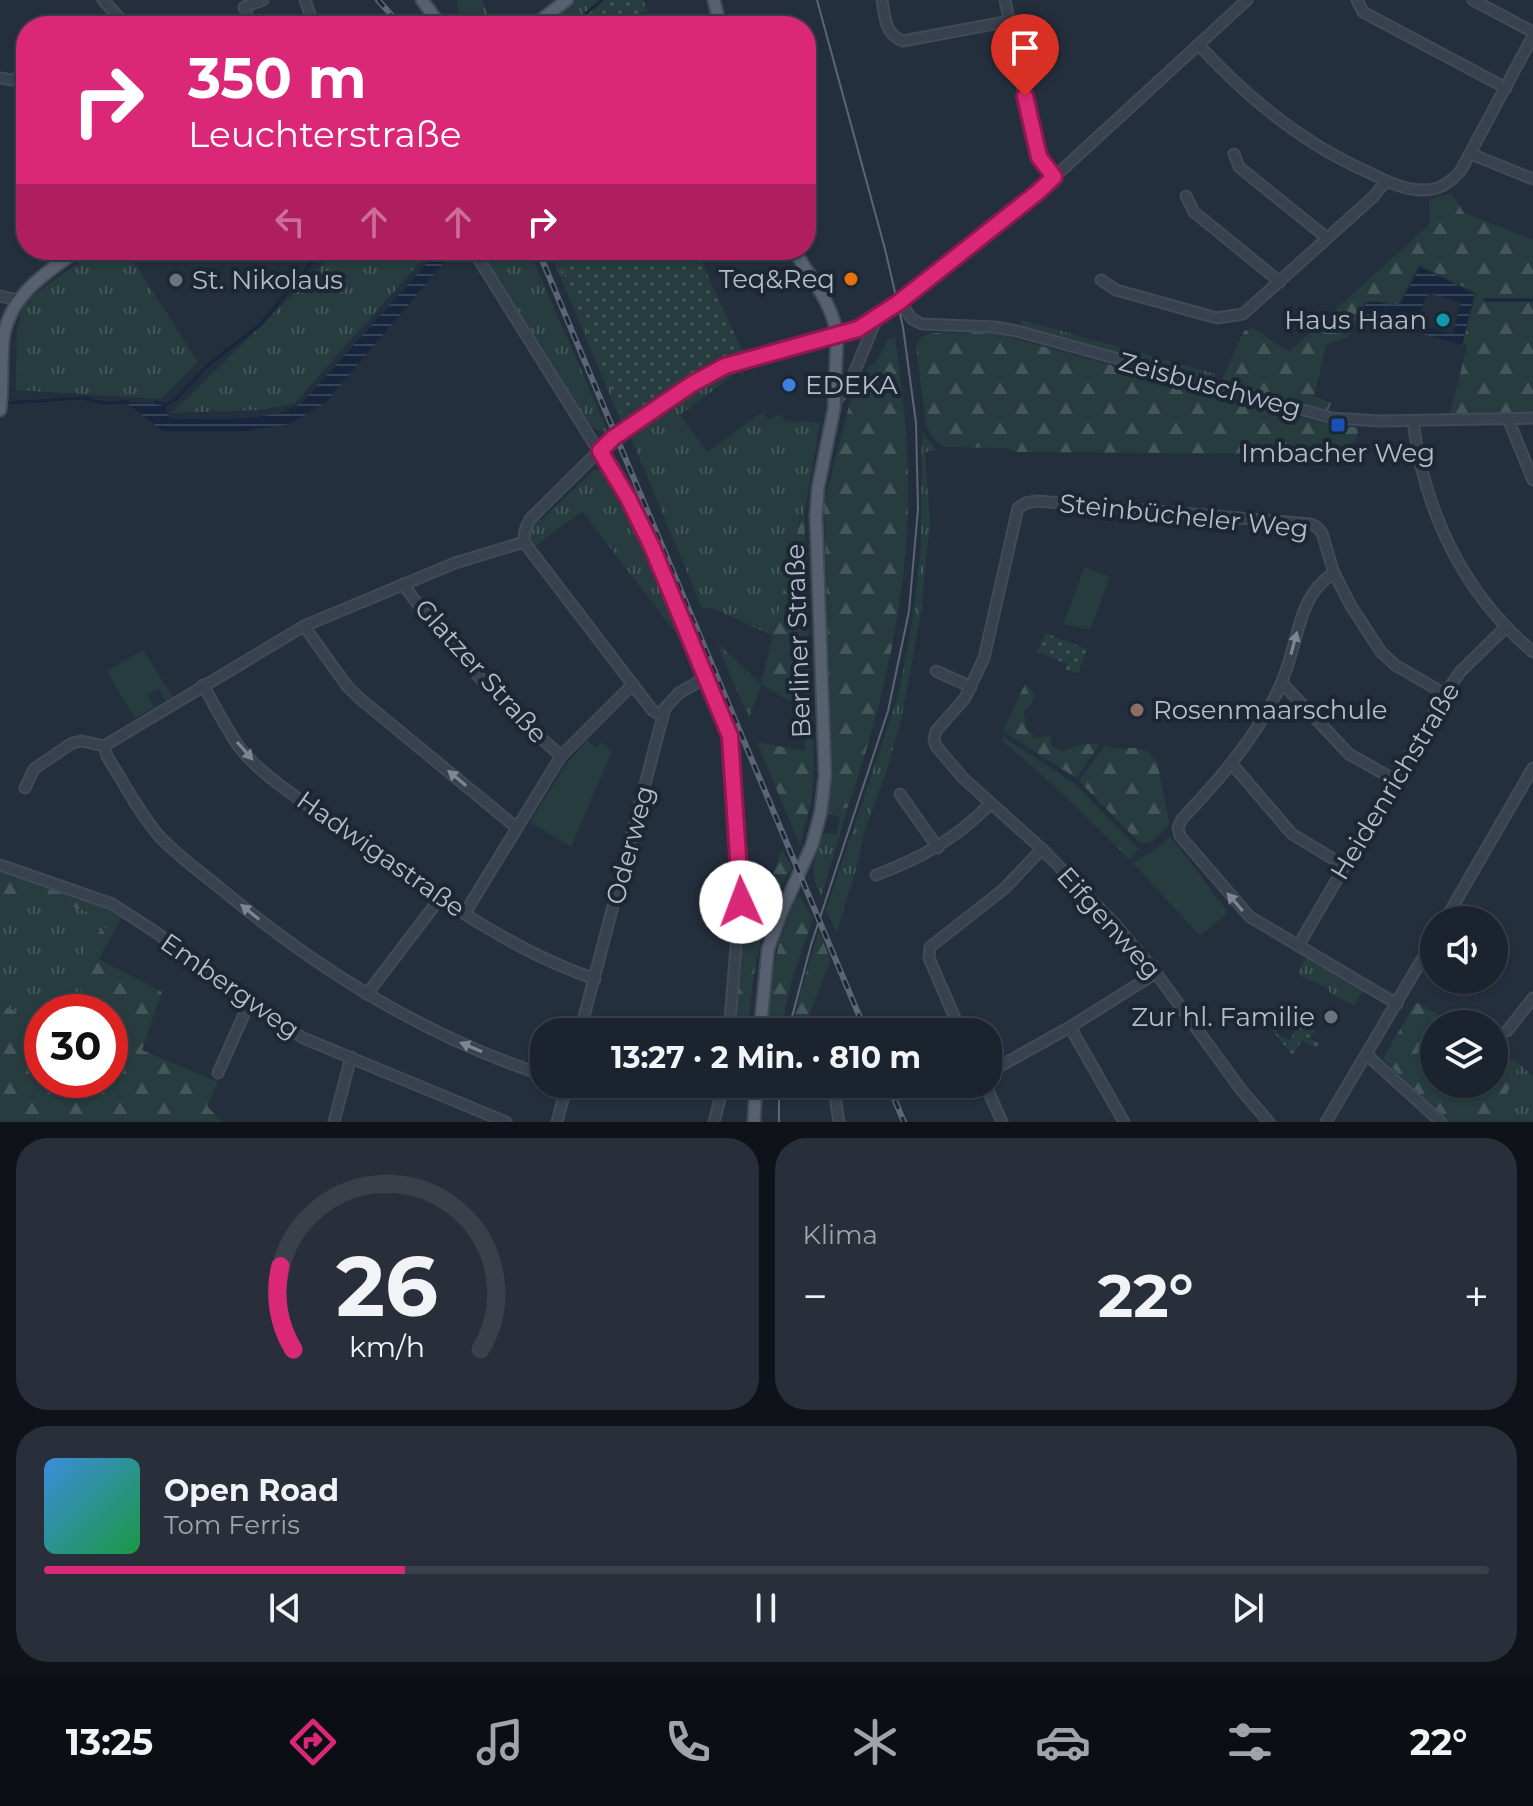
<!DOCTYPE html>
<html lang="de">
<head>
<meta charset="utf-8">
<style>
	body { margin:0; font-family:Montserrat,sans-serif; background:#282f3a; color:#f1f3f6; height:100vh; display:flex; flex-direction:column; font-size:30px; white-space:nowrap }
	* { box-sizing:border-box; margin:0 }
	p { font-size:26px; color:#a0a4aa }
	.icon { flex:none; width:44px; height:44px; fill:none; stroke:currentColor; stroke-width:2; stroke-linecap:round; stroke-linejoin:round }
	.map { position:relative; height:1122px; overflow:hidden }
	.details { display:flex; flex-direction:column; gap:16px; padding:16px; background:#0f1319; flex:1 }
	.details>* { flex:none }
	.top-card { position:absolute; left:16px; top:16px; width:800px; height:244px; border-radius:32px; box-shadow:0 2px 6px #0004,0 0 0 2px #39404a; background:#db2777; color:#fff; overflow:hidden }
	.buttons { position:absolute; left:1420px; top:906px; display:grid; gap:16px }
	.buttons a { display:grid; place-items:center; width:88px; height:88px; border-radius:50%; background:#1b232e; box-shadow:0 2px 6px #0004,0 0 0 2px #39404a; font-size:40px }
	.speed { position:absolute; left:24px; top:994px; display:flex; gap:16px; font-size:40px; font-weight:700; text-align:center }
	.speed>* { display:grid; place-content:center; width:104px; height:104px; border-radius:50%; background:#1b232e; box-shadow:0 2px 6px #0004,0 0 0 2px #39404a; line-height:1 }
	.speed .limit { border:12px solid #d22; background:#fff; color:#111 }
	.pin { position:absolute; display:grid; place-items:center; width:68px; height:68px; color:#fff; margin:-82px -34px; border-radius:50% 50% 50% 0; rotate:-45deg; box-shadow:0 0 8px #0007 }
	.pin .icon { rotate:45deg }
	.me { position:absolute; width:88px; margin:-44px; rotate:358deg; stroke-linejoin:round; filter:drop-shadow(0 0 6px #0008) }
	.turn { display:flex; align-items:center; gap:28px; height:168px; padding:0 40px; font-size:36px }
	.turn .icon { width:104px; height:104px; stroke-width:2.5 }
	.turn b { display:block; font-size:56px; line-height:68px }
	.lanes { display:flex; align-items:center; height:76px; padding:0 40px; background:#0003; justify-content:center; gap:40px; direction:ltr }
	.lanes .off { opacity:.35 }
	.big { font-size:60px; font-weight:700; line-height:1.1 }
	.details .tile { flex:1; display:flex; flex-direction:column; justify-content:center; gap:12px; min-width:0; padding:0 28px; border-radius:32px; background:#282f3a }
	.details .dial { align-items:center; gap:0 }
	.dial svg { height:208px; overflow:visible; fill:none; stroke:#39404a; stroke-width:7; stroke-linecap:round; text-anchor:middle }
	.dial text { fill:#f1f3f6; stroke:none }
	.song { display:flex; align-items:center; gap:24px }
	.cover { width:96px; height:96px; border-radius:12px; background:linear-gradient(135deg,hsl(210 70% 55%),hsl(140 70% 35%)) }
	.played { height:8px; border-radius:4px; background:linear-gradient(90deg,#db2777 25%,#39404a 25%) }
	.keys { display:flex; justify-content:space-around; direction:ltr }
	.heat { display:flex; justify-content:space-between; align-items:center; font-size:44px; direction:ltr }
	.details .tiles { flex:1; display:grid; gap:16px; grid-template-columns:1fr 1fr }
	.tile:last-child { grid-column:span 2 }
	.trip { position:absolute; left:530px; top:1018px; width:472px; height:80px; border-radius:32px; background:#1b232e; box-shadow:0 2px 6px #0004,0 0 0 2px #39404a; font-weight:700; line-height:80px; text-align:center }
	.dock { display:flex; height:128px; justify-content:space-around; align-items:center; background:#0b0e12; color:#a0a4aa }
	.dock .icon { width:56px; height:56px }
	.dock .on { color:#db2777 }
	.dock b { font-size:36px; color:#f1f3f6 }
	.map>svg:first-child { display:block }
	.grass { fill:url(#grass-tufts) }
	.forest { fill:url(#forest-firs) }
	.park { fill:#263c3f }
	.garden { fill:url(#garden-dots) }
	.water { fill:url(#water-rules); fill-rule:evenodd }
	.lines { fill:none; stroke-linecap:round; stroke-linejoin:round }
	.stream { stroke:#17263c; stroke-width:3 }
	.minor-casing { stroke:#414a57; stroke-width:13 }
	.major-casing { stroke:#414a57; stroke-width:15 }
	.minor { stroke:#38414e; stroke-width:9 }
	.major { stroke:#56606e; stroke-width:11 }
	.tram { stroke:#5a6575; stroke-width:2 }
	.rail-casing { stroke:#5a6575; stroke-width:6 }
	.rail { stroke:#1d2633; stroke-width:3; stroke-dasharray:9; stroke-linecap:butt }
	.oneway { fill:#7c8592 }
	.route-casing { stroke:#8e194d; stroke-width:20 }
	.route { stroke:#db2777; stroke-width:14 }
	.food-dot { fill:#e8710a; stroke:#1d2633; stroke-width:3 }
	.worship-dot { fill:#6b7280; stroke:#1d2633; stroke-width:3 }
	.culture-dot { fill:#0f9aa8; stroke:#1d2633; stroke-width:3 }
	.shop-dot { fill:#3f7fe0; stroke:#1d2633; stroke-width:3 }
	.transit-dot { fill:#1a4fb4; stroke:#1d2633; stroke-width:3 }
	.education-dot { fill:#8d6e63; stroke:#1d2633; stroke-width:3 }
	.labels { text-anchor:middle; stroke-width:8; stroke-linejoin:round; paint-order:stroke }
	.poi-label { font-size:26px; fill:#b4bcc9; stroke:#1d2633; text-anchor:end }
	.street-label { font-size:26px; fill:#b4bcc9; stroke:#1d2633 }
</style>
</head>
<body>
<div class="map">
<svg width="1533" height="1122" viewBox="0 0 1533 1122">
	<defs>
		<pattern id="grass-tufts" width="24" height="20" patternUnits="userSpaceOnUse" patternTransform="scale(2)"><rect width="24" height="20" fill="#263c3f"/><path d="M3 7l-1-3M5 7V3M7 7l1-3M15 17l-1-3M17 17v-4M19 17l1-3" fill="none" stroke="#435659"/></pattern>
		<pattern id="forest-firs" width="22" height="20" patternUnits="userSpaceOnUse" patternTransform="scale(2)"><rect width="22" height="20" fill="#263c3f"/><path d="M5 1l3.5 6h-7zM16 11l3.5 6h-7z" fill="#435659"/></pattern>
		<pattern id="garden-dots" width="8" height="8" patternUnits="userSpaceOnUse" patternTransform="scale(2)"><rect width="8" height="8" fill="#263c3f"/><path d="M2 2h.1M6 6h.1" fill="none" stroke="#435659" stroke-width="1.8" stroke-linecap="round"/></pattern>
		<pattern id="water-rules" width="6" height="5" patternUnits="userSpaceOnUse" patternTransform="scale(2)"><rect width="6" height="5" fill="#17263c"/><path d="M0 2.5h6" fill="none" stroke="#364457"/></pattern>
	</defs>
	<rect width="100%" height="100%" fill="#242f3e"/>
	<g class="grass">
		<path d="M457,0H483L491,26H451L448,22L458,14Z"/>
		<path d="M576,0H606L577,26H544Z"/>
		<path d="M95,250H126L198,362L161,399L16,390L17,330L23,303Z"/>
		<path d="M338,250H431L294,404L259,410L172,413Z"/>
		<path d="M479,250H529L608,432L597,430L589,425Z"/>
		<path d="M549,250H554L625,423L622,424Z"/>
		<path d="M1022,320L1216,374L1212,382L1031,331V329L1021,326Z"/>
		<path d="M743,369L744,377L739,371L680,415L707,452L763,412L768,420L779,415L787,421L820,423L804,515L800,517L773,636L712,608H702L631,438C663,409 701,381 743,369Z"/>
		<path d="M922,432L937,451L925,452L930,523L921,612L902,716L888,767L864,833L859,859L837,932L826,910L899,693L912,623L921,548Z"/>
		<path d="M595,469L601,470L635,533L681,640L582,511L533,548C528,535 531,527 540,518L541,520Z"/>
		<path d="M717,643L761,684L749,719Z"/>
		<path d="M1002,736L1075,784L1138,849L1130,860L1064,795L1003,741Z"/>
		<path d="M848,807L821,897C809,868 814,865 822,836L827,833L837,834L840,817L827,814Z"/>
		<path d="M27,894C52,894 75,911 99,914L106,909L115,914L106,928L95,935L78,975C87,987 82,1000 74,1012H42V1023L0,1004V901L11,908Z"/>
		<path d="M1306,958L1363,990L1354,1006L1329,992V989L1297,974Z"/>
		<path d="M1519,1064L1533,1076V1122H1524L1512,1108L1506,1096Z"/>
	</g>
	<g class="forest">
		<path d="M1451,193L1464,213L1533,240V412L1450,414L1467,346L1463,343L1476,293L1419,265L1399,303C1387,307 1377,298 1365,302L1348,337L1326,345L1314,396L1331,403L1328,411L1221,382L1244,331L1253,328L1289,352L1430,224L1429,200Z"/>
		<path d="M974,332L999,334L1301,418L1341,427H1358C1359,458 1323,442 1308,454L1014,452L1007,448L944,447L932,437L926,426L916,345C924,325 956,337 974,332Z"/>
		<path d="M895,338C903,395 910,451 908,509C905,611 881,710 848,807L827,814L832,767L824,503L850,402L867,369L876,362L888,339Z"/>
		<path d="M804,515L814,767L812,796L800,846L757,742L805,751L806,711L761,684L801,517Z"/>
		<path d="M1025,684L1034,692L1033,702L1024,712L1026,729L1036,738L1051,735L1052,747L1063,751L1078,745L1101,743L1076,778L1003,731Z"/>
		<path d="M1105,745C1123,755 1137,738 1157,761L1169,821L1167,828L1149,843H1140L1079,781Z"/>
		<path d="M782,850L792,868C759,918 752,974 748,1032H734L745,929L762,904Z"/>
		<path d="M0,873L97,905L106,909L99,914C75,911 51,894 27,894L21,903L11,908L0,900Z"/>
		<path d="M800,897L813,918L789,990L781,1032H767C771,982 774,945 796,899Z"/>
		<path d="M115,914L121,918L99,959L162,992L142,1050L218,1082L207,1106L222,1122H0V1004L42,1023V1080H110V1012H74C87,990 80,988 76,967L95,935L106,928Z"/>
		<path d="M819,931L830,959L829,964L802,1032H791L800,993Z"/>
		<path d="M1416,1002L1455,1024H1434V1084H1494V1047L1519,1064L1506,1096L1512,1108L1524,1122H1448L1383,1059Z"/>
	</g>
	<g class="park">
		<path d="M1085,567L1110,577L1090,630L1063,624Z"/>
		<path d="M143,650L173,697L166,701L158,689L147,695L154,707L135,718L107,671Z"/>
		<path d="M589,738V742L596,748L602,742L612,751L571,847L530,822L566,764Z"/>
		<path d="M1170,837C1191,861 1208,887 1228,912L1200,936L1133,863L1152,852Z"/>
	</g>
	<g class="garden">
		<path d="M606,0H643L648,11L627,18L620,26H577Z"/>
		<path d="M554,250H696L742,350L741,353L705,368L625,423Z"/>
		<path d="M1045,633L1087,649L1078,673L1065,670L1067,664L1037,652Z"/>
		<path d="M1268,1016L1280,1025L1276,1033L1290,1041L1298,1023L1296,1019L1315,1031L1309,1038L1319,1043L1317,1048L1302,1040L1293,1056L1265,1022Z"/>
	</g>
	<g class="water">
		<path d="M439,250H443L448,258L326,402L290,424L244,431H163L125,402L165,405L168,417L177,419C212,418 272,423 302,403Z"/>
		<path d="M1420,267L1474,294L1462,345L1359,316L1367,303C1378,299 1388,307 1400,304ZM1428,293L1461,303L1453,334L1415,324Z"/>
	</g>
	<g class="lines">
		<g class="stream">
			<path d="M571,26L602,0"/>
			<path d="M1485,300H1533"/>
			<path d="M156,402L165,405L175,400L209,364L260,325L317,256L331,250"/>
			<path d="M5,403L83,398L103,403L128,402"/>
		</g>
		<defs>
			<g id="minor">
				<path d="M103,0L127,26"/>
				<path d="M305,0L314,26"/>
				<path d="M882,0C885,17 885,35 903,41L1010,21"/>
				<path d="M1005,0L1035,147L1039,157L1054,177"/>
				<path d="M1357,0L1363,12L1506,88"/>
				<path d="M1473,0L1533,32"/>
				<path d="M251,26L244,7L263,0"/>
				<path d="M1199,45C1248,99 1305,145 1372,174C1388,182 1407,191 1425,190C1440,190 1452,181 1461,170L1533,36"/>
				<path d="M0,78L12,80L26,73"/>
				<path d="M1234,154L1239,167L1327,238"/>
				<path d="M1471,154L1533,179"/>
				<path d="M1186,196L1194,212L1280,282"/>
				<path d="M473,250L628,498L652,547L730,736L741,886L729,1032"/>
				<path d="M1101,280L1116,290L1217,318L1243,314L1373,197L1386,181"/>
				<path d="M0,296L18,300"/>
				<path d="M900,302L912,319L922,324L995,327L1017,331L1332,418L1380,421L1533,418"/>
				<path d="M835,402L849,385L877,318"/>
				<path d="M1508,419L1533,480"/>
				<path d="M1413,421C1424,511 1463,593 1533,652"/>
				<path d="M524,542L525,530L530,519L608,442L708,374L725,366L851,333L898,303L1038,192L1247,0"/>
				<path d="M524,542L653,711L663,716"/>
				<path d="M1334,573C1305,591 1301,620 1292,651C1287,671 1279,690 1269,708C1245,750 1215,784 1182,819L1178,828L1180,836L1250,917L1397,1004"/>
				<path d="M403,584C448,648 502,704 561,756"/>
				<path d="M304,626L347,686L358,697L517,828"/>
				<path d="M936,671L971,687"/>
				<path d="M1282,683L1349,754L1395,780"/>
				<path d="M203,685C215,706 226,729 240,748C262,777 314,809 345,831C423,886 503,948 595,979"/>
				<path d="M104,746L107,756C124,783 139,813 160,837C178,856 200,872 220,888C316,968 425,1037 544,1075"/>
				<path d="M1232,764L1292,834L1345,866"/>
				<path d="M25,788L34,769L72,743L82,741L104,746L304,626L455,563L524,542"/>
				<path d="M900,794L938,848"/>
				<path d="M0,865L112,904L157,933L201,967L303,1038L506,1122"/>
				<path d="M876,875C921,858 956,839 990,804"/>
				<path d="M465,913L561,756L633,684"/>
				<path d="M1445,920L1533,768"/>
				<path d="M1298,946L1445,694L1460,672L1506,627"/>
				<path d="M367,994L441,897"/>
				<path d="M1070,1027L1124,1122"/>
				<path d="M1507,1031L1533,998"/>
				<path d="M580,1032L665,708L679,693L707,677"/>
				<path d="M961,1032L929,958L930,947L1004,889L1042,849"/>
				<path d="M1367,1055L1441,1122"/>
				<path d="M218,1073L250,1001"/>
				<path d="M988,1073L1070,1027L1156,973"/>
				<path d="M833,1084L839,1122"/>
				<path d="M985,1084L1002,1122"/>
				<path d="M334,1122L351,1057"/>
				<path d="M557,1122L567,1084"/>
				<path d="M714,1122L724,1084"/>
				<path d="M1269,1122L1242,1091L1156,973L1113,922L1042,849L963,778L936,746L934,739L936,731L965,698L984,658L1018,508L1026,503L1037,501L1310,524L1317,527L1322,533L1334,573L1351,606L1381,652L1395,665L1445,694"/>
				<path d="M1326,1122L1434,939"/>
			</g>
			<g id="major">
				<path d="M422,0L441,26"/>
				<path d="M714,0L720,26"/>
				<path d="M533,26L567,0"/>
				<path d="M0,410C3,388 1,365 3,342C7,297 44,274 78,250"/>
				<path d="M760,1032L768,949L781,913L812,845L821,811L825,775L816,516L818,488L834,409L837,337C834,305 810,277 794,250"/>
				<path d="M754,1122L756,1084"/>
			</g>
		</defs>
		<use href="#minor" class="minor-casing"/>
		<use href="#major" class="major-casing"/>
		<use href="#minor" class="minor"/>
		<use href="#major" class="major"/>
		<g class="tram">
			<path d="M788,1032L811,945L888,711L909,611L918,509L916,423L903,327L885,249L817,0"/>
			<path d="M779,1122V1084"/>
		</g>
		<defs>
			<g id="rail">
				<path d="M378,0L401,26"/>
				<path d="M538,250L866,1032"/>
				<path d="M888,1084L904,1122"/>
			</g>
		</defs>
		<use href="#rail" class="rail-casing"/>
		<use href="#rail" class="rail"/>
	</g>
	<defs><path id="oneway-solid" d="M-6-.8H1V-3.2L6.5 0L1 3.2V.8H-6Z" transform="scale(2)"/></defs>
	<g class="oneway">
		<use href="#oneway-solid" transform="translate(1294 643) rotate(-75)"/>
		<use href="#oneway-solid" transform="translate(245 751) rotate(49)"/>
		<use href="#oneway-solid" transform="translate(457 778) rotate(-140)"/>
		<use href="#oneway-solid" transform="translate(1235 902) rotate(-131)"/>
		<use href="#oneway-solid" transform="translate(250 912) rotate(-141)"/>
		<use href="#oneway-solid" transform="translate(471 1047) rotate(-157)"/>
	</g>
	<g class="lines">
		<defs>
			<path id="route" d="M741,902L730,736L652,547L628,498L600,451L613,438L692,384L725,366L858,329L898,303L1038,192L1054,177L1039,157L1025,96"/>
		</defs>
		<use href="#route" class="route-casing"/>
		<use href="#route" class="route"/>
	</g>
	<circle class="food-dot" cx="851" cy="279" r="8"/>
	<g class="worship-dot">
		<circle cx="176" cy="280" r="8"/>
		<circle cx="1331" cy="1017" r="8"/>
	</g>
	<circle class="culture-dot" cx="1443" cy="320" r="8"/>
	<circle class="shop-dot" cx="789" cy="385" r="8"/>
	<rect class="transit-dot" x="1330" y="417" width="16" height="16" rx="4"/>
	<circle class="education-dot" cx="1137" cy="710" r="8"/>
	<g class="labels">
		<g class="poi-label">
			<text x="835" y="288">Teq&amp;Req</text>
			<text x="192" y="289" text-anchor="start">St. Nikolaus</text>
			<text x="1427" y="329">Haus Haan</text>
			<text x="805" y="394" text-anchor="start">EDEKA</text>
			<text x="1338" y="462" text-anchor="middle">Imbacher Weg</text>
			<text x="1153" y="719" text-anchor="start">Rosenmaarschule</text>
			<text x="1315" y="1026">Zur hl. Familie</text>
		</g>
		<g class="street-label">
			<text transform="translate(1210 385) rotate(15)" y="9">Zeisbuschweg</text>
			<text transform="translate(1184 516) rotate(6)" y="9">Steinbücheler Weg</text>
			<text transform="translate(798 641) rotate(-92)" y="9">Berliner Straße</text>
			<text transform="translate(481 671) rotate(48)" y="9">Glatzer Straße</text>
			<text transform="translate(1395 781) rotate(-59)" y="9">Heidenrichstraße</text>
			<text transform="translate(630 845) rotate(-75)" y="9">Oderweg</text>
			<text transform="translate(381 854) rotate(35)" y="9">Hadwigastraße</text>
			<text transform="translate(1109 923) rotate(48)" y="9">Eifgenweg</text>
			<text transform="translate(230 986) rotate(35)" y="9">Embergweg</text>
		</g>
	</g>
</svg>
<div class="buttons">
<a><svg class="icon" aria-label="sound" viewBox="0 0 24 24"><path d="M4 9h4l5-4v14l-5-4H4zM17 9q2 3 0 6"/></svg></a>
<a><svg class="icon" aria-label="layers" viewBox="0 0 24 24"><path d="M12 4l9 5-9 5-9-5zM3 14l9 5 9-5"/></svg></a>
</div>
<div class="speed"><div class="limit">30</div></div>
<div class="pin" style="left:1025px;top:96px;background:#d93025"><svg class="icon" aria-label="arrive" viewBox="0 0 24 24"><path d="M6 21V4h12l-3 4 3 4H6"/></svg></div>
<svg class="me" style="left:741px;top:902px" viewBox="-20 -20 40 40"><circle r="19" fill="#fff"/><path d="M0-13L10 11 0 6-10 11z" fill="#db2777"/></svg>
<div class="trip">13:27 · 2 Min. · 810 m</div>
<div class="top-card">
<div class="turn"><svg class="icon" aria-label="right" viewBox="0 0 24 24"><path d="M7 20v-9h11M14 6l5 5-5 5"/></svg><div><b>350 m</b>Leuchterstraße</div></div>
<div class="lanes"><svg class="icon off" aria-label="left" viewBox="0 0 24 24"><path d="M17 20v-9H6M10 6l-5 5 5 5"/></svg><svg class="icon off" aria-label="ahead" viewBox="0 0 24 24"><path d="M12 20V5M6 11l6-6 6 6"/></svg><svg class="icon off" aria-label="ahead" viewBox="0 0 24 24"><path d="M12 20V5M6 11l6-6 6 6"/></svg><svg class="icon" aria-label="right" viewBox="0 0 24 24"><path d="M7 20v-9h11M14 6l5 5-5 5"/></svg></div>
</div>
</div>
<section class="details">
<div class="tiles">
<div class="tile dial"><svg viewBox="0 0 100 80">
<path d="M14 69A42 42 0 1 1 86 69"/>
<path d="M14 69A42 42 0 0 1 9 37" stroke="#db2777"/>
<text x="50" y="56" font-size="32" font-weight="700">26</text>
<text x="50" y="72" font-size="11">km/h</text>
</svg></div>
<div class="tile"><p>Klima</p>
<div class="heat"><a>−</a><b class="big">22°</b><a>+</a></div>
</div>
<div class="tile">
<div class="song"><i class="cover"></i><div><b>Open Road</b><p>Tom Ferris</p></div></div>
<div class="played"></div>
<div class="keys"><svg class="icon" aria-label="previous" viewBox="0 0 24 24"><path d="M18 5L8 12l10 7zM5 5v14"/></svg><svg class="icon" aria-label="pause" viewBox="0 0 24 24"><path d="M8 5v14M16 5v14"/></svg><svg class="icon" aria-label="next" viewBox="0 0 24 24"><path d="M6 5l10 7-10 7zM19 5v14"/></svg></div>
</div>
</div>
</section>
<nav class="dock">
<b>13:25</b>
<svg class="icon on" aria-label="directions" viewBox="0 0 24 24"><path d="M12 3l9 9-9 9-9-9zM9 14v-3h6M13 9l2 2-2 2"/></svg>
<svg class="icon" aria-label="music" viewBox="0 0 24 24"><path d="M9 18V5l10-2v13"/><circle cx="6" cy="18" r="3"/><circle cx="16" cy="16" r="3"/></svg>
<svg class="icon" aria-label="phone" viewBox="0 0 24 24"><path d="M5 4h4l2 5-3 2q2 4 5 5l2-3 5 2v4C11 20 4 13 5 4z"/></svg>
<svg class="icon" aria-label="climate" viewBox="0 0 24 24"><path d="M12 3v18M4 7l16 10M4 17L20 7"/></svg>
<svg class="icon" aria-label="car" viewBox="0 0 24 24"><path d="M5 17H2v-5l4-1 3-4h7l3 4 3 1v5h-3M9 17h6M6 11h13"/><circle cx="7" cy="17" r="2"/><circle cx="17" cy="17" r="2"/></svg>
<svg class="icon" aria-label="filters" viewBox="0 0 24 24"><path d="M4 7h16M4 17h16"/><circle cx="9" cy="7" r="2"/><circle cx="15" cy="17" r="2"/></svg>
<b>22°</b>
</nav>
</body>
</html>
